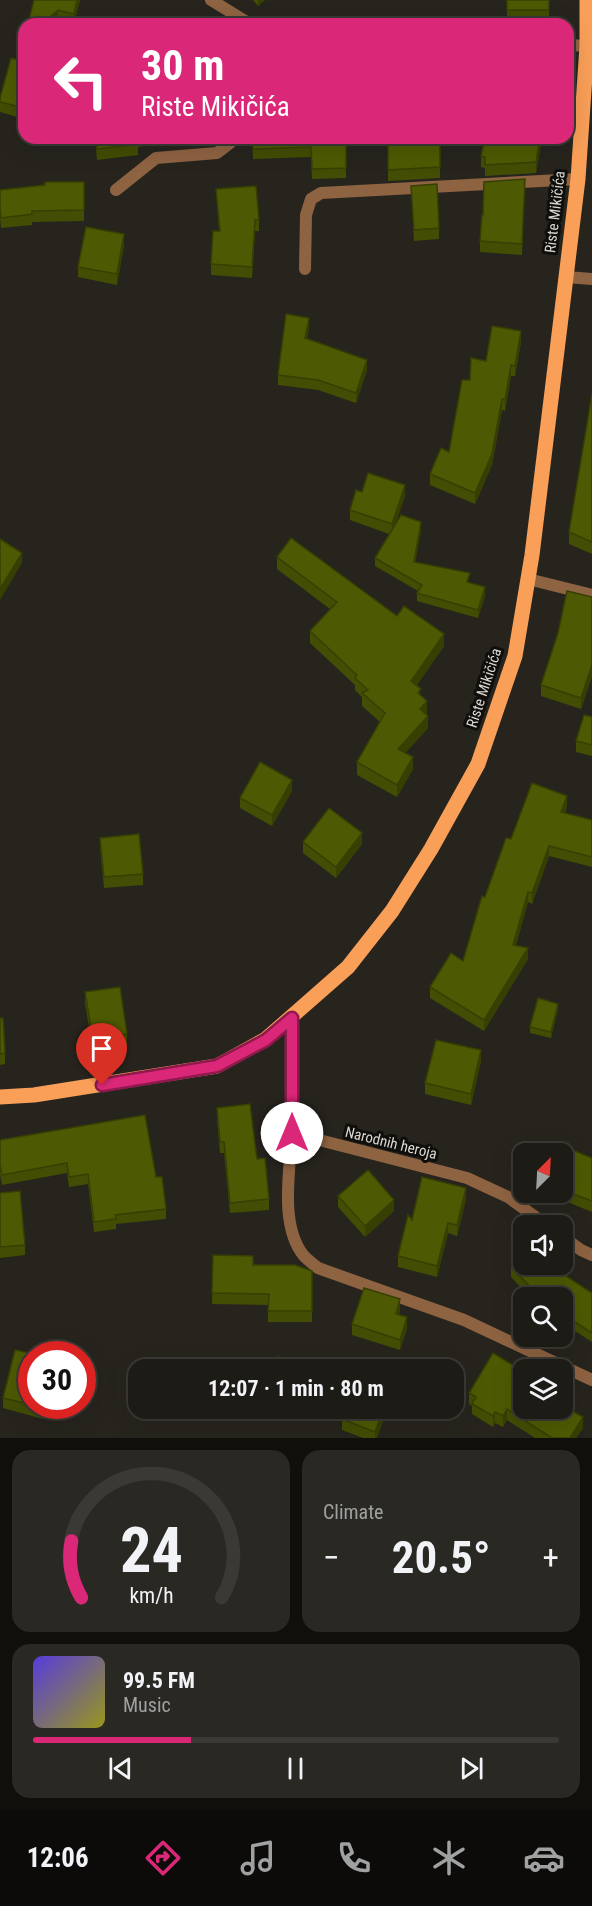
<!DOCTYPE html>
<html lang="en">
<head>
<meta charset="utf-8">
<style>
	body { margin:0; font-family:"Roboto Condensed",sans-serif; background:#2a2823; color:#f1f3f6; height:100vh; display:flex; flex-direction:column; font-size:22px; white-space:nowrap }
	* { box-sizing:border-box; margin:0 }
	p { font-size:20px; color:#a0a1a1 }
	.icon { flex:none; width:33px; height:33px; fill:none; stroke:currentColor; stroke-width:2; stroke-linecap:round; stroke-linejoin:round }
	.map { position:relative; height:1438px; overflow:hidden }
	.details { display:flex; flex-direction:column; gap:12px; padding:12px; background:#100f0c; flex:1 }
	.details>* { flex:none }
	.hud { position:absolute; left:18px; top:18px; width:556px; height:126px; border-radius:18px; box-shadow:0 6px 24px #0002,0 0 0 2px #3b3935; background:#db2777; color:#fff; overflow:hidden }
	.needle { width:39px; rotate:24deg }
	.tools { position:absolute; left:513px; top:1143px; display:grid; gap:12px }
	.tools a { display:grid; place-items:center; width:60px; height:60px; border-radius:12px; background:#1d1b16; box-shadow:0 6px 24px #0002,0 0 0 2px #3b3935; font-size:30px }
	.speed { position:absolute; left:18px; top:1341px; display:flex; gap:12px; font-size:30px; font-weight:700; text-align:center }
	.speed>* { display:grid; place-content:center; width:78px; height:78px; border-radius:50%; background:#1d1b16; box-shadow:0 6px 24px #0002,0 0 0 2px #3b3935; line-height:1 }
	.speed .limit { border:9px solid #d22; background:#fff; color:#111 }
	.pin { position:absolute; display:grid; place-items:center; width:51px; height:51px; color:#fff; margin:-62px -26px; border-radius:50% 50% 50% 0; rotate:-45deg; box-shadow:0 0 6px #0007 }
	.pin .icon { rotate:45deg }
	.me { position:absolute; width:66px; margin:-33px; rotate:0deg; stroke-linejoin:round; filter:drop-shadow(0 0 4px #0008) }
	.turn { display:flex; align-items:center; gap:21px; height:126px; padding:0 24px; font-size:27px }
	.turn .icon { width:78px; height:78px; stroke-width:2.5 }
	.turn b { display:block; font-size:42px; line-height:51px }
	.big { font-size:45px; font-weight:700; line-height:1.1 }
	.details .widget { flex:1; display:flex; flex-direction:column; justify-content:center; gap:9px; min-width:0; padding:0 21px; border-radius:18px; background:#2a2823 }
	.details .dial { align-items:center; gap:0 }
	.dial svg { height:156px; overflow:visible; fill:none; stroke:#3b3935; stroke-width:7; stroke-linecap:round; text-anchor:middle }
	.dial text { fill:#f1f3f6; stroke:none }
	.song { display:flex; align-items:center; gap:18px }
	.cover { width:72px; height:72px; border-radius:9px; background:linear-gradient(135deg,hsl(250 70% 55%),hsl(60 70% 35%)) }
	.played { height:6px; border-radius:3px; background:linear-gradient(90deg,#db2777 30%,#3b3935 30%) }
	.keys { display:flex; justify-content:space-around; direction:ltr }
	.heat { display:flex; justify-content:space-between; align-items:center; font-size:33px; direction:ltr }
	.details .tiles { flex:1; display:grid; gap:12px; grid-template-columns:1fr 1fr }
	.widget:last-child { grid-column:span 2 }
	.trip { position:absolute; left:128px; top:1359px; width:336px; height:60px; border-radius:18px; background:#1d1b16; box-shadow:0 6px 24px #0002,0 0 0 2px #3b3935; font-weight:700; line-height:60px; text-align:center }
	.dock { display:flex; height:96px; justify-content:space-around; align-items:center; background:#0c0b09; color:#a0a1a1 }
	.dock .icon { width:42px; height:42px }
	.dock .current { color:#db2777 }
	.dock b { font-size:27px; color:#f1f3f6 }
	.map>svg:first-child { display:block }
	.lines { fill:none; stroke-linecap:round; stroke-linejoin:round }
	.minor { stroke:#8e6342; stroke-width:12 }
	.tertiary { stroke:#8e6342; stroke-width:12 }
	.primary { stroke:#f99f58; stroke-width:15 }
	.wall { fill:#434d03 }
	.shaded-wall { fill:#373f02 }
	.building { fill:#4e5a03; stroke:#373f02; stroke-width:1.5 }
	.route-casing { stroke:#8e194d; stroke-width:15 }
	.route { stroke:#db2777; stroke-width:10 }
	.labels { text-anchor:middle; stroke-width:6; stroke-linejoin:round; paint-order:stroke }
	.street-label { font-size:15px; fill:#d9d8d3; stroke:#0f0e0b }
</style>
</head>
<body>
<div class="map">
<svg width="592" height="1438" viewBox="0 0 592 1438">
	<rect width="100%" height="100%" fill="#27241e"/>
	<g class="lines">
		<g class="minor">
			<path d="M211,0L250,24"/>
			<path d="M568,45L587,46"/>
			<path d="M116,190L156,158L217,153L230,143V138"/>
			<path d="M305,269L306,215L311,199L321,193L578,179"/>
			<path d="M528,579L592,595"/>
			<path d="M292,1018V1133L467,1178L508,1197L548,1226"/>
			<path d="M292,1133C290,1169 279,1226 304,1256C308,1260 313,1264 318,1268L464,1320L592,1380"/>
			<path d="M562,1236L581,1250L592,1255"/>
		</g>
		<path class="tertiary" d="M566,277L592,279"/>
		<path class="primary" d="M0,1097L34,1095L217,1066L266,1039L348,967L392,911L431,849L478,764L515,656L532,555L578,179L587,46V0"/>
	</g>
	<g class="wall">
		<path d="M34,0H80L74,24L58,20Z"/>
		<path d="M253,0H265L258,6Z"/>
		<rect x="507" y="0" width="42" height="21"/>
		<path d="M24,61V119L0,112V98Z"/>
		<path d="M95,138H199L138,147V155L97,160Z"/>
		<path d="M252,138H346V178L312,179L311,157L253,159Z"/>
		<path d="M388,138H440V178L388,181Z"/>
		<path d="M485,138H542L536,173L485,176V168L481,167V156Z"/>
		<path d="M525,179L522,255L480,252V241Z"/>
		<path d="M84,182V221L32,222V225L1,228L0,218V190Z"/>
		<path d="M411,186L439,228V239L414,241Z"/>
		<path d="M216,189L259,220V231H255L252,278L211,275V264L219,231Z"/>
		<path d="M124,245L117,285L78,277V267Z"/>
		<path d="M309,328L307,339L367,370L356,403L318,390L278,385V375Z"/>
		<path d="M521,342L515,376H511L505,411L502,410L492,465L475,504L430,485V474L449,452L486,361Z"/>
		<path d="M592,394V554L569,544V532Z"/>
		<path d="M362,492L405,496L395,525L421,530L415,562L469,583L485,596L478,618L417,601V593L418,591L375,566V558L389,534L350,520V510Z"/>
		<path d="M277,557L397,616L444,646L417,685L427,713L426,714L428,728L405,753L413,769L397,797L357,775V762L380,722L362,706V697L355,690V685L310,643V631L330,609L277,569Z"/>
		<path d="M592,597V676L581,709L541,696V685Z"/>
		<path d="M592,717V756L576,752V741Z"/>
		<path d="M292,791L272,826L240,808V798Z"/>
		<path d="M567,807L565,813L592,820V867L549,856L532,904L528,902L516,945L528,959L484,1031L430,998V987L463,961L485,897L511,839Z"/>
		<path d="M100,838L143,874V885L104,888L100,848Z"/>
		<path d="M303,842L362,844L336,878L303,853Z"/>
		<path d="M85,992L127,1034V1045L93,1051L85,1003Z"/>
		<path d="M558,1009L551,1038L530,1033V1027Z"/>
		<path d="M0,1018L5,1053V1064L0,1065Z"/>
		<path d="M481,1061L471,1105L425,1094V1083Z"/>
		<path d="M217,1108L257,1159L269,1199V1210L230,1213L224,1153H220L217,1119Z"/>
		<path d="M0,1140L156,1177L166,1209V1219L116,1224V1229L94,1232L88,1184L69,1187L67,1173L2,1185L0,1175Z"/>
		<path d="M592,1158V1212L560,1199V1192H562V1182Z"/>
		<path d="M0,1193L25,1245V1255L0,1258Z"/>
		<path d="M338,1196L394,1211L365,1237L338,1207Z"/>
		<path d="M466,1199L457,1236L448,1233L437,1277L398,1267V1256L412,1220Z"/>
		<path d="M213,1255L253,1265L312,1271V1322H268V1305L212,1304Z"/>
		<path d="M511,1267L570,1279L592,1293V1342L564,1324L562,1298H531L511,1277Z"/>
		<path d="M400,1310L399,1315L407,1328L400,1350L352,1335V1324Z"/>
		<path d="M32,1354V1406H47L43,1419L3,1408V1398Z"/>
		<path d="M469,1393L524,1408L583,1428L576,1438H535L507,1420L503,1427L495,1423L493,1427L472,1414V1406L469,1404Z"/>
		<path d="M342,1419L383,1421L377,1438H363L342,1430Z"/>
	</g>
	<g class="shaded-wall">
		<path d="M77,0H80L74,24V14Z"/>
		<path d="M258,0H265L258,6Z"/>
		<path d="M58,10V20L54,24H42Z"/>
		<path d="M540,138H542L536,173V162Z"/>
		<path d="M255,220V231L252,278V267Z"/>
		<path d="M124,234V245L117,285V274Z"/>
		<path d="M309,318V328L305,348V338Z"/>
		<path d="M521,331V342L515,376V366Z"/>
		<path d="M367,360V370L356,403V393Z"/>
		<path d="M511,365V376L505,411V400Z"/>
		<path d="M502,399V410L492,465L475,504V493Z"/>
		<path d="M405,485V496L392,535V524Z"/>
		<path d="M421,522V530L414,570V562Z"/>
		<path d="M22,553V563L0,600V589Z"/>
		<path d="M485,587V596L478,618V610Z"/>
		<path d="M444,634V646L411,693V681Z"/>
		<path d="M592,665V676L581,709V698Z"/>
		<path d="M427,701V713L420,721V709Z"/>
		<path d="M428,716V728L398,761V749Z"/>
		<path d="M413,757V769L397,797V785Z"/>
		<path d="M292,780V791L272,826V815Z"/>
		<path d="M567,796V807L561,823V812Z"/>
		<path d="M362,833V844L336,878V867Z"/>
		<path d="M549,846V856L532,904V893Z"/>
		<path d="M528,892V902L513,956V945Z"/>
		<path d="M528,948V959L484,1031V1020Z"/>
		<path d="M558,1004V1009L551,1038V1032Z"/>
		<path d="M481,1050V1061L471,1105V1094Z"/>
		<path d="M466,1188V1199L457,1236V1225Z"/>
		<path d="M394,1200V1211L365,1237V1226Z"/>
		<path d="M448,1223V1233L437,1277V1266Z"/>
		<path d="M400,1299V1310L396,1324V1314Z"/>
		<path d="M564,1315V1324L562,1327V1318Z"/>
		<path d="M407,1317V1328L400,1350V1340Z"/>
		<path d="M44,1406H47L43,1419V1408Z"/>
		<path d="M507,1409V1420L503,1427V1416Z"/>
		<path d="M383,1410V1421L377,1438H375V1432Z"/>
		<path d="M495,1412V1423L493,1427V1416Z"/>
		<path d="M583,1417V1428L576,1438H570Z"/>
	</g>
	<g class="building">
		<path d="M34,0H77L74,14L58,10L42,24H28Z"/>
		<rect x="507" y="0" width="42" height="10"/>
		<path d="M11,58L24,61V108L0,102V98Z"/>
		<path d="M96,138H137L138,144L97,149Z"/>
		<path d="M252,138H346V168L312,169L311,147L253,149Z"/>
		<path d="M388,138H440V167L388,170Z"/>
		<path d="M485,138H540L536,162L485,165V157L481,156Z"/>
		<path d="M525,179L522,244L480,241L482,215H483L484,182Z"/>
		<path d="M45,182H84V210L32,211V214L1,218L0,208V190L45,185Z"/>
		<path d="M437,184L439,228L414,230L411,186Z"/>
		<path d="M256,186L259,220H255L252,267L211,264L213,231H220L216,189Z"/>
		<path d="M86,227L124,234L117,274L78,267Z"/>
		<path d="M286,314L309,318L305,338L367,360L356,393L318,380L278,375Z"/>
		<path d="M492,326L521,331L515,366L511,365L505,400L502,399L492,454L475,493L430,474L441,448L449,452L462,380H470L471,358L486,361Z"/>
		<path d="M592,394V542L569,532Z"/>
		<path d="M368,473L405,485L392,524L350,510L356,490L362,492Z"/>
		<path d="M401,515L421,522L414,562L470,573L467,582L485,587L478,610L417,593L422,585L375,558Z"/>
		<path d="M291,538L397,616L404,606L444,634L411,681L421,689L418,693L427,701L420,709L428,716L398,749L413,757L397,785L357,762L385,713L362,693L368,690L355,678L357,675L310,631L337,602L277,557Z"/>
		<path d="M0,539L22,553L0,589Z"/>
		<path d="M567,591L592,597V665L581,698L541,685L558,633Z"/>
		<path d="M584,715L592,717V745L576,741Z"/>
		<path d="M260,762L292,780L272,815L240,798Z"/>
		<path d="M532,783L567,796L561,812L592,820V857L549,846L532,893L528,892L513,945L528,948L484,1020L430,987L451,953L463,961L482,896L485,897L506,838L511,839Z"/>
		<path d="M329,808L362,833L336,867L303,842Z"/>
		<path d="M139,834L143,874L104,877L100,838Z"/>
		<path d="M120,987L127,1034L93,1040L85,992Z"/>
		<path d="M538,998L558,1004L551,1032L530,1027Z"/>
		<path d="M0,1018H3L5,1053L0,1054Z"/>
		<path d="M436,1040L481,1050L471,1094L425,1083Z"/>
		<path d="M250,1104L257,1159L265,1158L269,1199L230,1203L224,1142H220L217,1108Z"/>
		<path d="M145,1115L156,1177H162L166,1209L115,1215L116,1219L94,1222L88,1174L69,1177L67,1163L2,1175L0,1165V1140Z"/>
		<path d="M575,1151L592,1158V1201L562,1190V1182Z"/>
		<path d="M368,1170L394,1200L365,1226L338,1196Z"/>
		<path d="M422,1177L466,1188L457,1225L448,1223L437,1266L398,1256L408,1215L412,1220Z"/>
		<path d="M20,1191L25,1245L0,1247V1193Z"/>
		<path d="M213,1255L253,1256V1265H295L312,1271V1311H268L269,1294L212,1293Z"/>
		<path d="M524,1255V1264H562L570,1272L566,1276L592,1293V1333L564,1315L562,1318V1298H541L511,1267Z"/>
		<path d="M364,1288L400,1299L396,1314L407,1317L400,1340L352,1324Z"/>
		<path d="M15,1350L34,1354H32V1405L3,1398Z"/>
		<path d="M493,1353L524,1372V1408H562V1405L583,1417L570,1438H552L507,1409L503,1416L495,1412L493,1416L472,1404L476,1397L469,1393Z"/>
		<path d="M277,1357L311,1363L309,1370H274Z"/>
		<path d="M34,1406H44L43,1408Z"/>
		<path d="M346,1408H379L383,1410L375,1432L342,1419Z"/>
	</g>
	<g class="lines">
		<defs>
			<path id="route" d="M102,1085L217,1066L266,1040L292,1018V1133"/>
		</defs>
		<use href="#route" class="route-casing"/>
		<use href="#route" class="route"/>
	</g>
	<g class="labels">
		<g class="street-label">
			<text transform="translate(555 212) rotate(-83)" y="5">Riste Mikičića</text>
			<text transform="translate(484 688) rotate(-72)" y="5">Riste Mikičića</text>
			<text transform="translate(391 1143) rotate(14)" y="5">Narodnih heroja</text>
		</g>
	</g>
</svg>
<div class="tools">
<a><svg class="needle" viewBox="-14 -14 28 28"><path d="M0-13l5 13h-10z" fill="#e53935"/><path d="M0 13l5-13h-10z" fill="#a0a1a1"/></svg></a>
<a><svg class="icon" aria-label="sound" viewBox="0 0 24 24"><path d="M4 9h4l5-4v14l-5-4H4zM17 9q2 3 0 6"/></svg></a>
<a><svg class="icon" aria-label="search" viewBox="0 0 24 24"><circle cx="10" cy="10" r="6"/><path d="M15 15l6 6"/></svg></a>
<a><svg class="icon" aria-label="layers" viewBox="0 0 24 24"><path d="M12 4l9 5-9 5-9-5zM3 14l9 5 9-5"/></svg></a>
</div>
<div class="speed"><div class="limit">30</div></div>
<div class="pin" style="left:102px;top:1085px;background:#d93025"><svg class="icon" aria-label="arrive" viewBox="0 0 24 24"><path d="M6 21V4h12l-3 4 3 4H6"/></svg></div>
<svg class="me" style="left:292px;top:1133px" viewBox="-20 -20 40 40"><circle r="19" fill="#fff"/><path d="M0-13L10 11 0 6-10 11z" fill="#db2777"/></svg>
<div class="trip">12:07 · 1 min · 80 m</div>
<div class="hud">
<div class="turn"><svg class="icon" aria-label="left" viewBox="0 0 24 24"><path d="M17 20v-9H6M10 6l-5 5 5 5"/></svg><div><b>30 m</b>Riste Mikičića</div></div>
</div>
</div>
<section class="details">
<div class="tiles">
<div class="widget dial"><svg viewBox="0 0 100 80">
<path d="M14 69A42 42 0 1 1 86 69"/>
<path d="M14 69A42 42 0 0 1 9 40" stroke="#db2777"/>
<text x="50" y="56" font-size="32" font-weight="700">24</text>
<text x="50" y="72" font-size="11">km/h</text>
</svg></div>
<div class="widget"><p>Climate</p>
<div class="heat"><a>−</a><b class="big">20.5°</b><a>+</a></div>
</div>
<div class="widget">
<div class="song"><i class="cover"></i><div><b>99.5 FM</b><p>Music</p></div></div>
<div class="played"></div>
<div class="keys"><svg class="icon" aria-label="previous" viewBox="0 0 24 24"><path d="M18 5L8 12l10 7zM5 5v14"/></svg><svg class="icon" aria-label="pause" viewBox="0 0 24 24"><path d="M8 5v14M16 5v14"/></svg><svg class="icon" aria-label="next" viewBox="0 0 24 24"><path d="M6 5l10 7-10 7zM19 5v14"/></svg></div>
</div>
</div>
</section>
<nav class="dock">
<b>12:06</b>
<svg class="icon current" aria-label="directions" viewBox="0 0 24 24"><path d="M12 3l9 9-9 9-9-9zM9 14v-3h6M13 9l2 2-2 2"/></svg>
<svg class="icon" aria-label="music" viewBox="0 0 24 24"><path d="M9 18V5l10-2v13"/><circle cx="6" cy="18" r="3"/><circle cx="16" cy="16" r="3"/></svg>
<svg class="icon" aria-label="phone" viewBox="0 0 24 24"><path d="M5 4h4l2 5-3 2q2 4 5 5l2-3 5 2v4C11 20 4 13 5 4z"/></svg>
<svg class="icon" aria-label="climate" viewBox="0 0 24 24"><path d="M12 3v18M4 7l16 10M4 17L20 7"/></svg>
<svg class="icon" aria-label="car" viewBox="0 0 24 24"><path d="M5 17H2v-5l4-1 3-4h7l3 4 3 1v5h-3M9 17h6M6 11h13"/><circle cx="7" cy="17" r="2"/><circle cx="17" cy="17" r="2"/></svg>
</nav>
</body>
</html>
